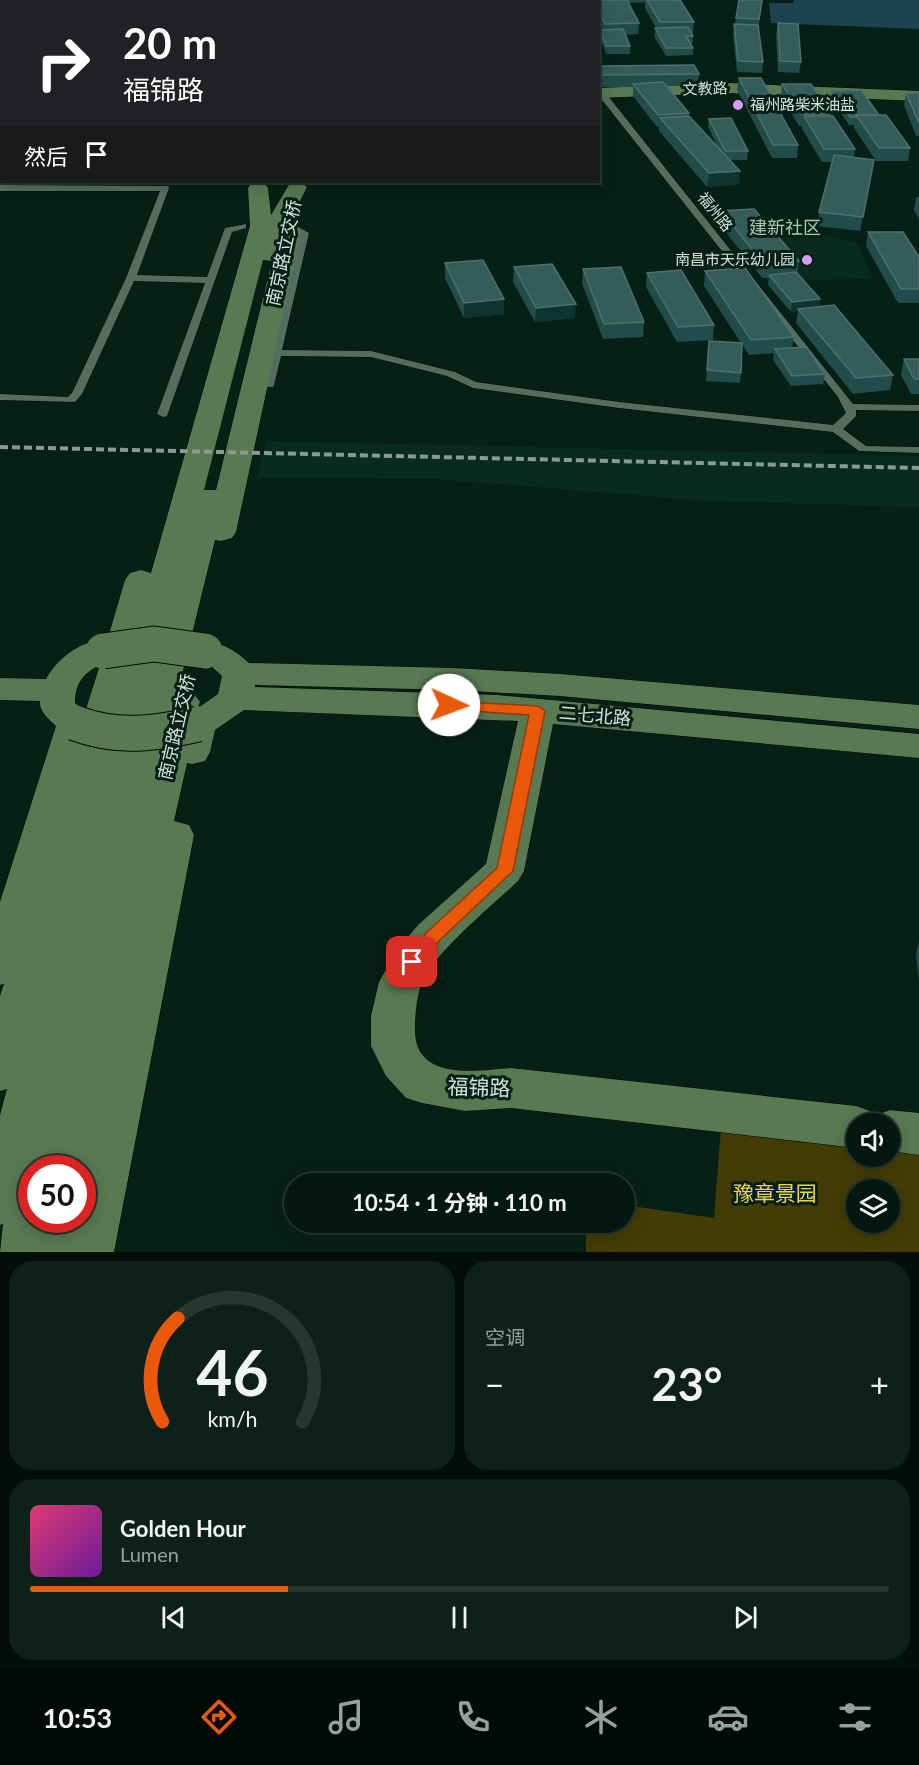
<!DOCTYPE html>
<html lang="zh">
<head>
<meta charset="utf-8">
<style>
	body { margin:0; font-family:Lato,"Noto Sans SC",sans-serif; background:#0e2119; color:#f1f3f6; height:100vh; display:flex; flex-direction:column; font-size:22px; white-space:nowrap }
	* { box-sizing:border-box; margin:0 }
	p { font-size:20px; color:#97a09f }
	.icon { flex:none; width:33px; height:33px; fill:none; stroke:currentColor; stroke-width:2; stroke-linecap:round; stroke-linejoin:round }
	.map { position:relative; height:1252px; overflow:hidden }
	.sheet { display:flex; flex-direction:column; gap:9px; padding:9px; background:#030d09; flex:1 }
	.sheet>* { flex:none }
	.top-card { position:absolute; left:0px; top:0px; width:600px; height:183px; box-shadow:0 3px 15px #0003,0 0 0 2px #263730; background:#202124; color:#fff; overflow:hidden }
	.tools { position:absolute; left:846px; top:1113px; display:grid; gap:12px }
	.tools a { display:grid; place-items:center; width:54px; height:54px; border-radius:50%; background:#051810; box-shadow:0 3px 15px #0003,0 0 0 2px #263730; font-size:30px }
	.speed { position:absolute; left:18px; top:1155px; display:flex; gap:12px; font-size:30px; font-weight:700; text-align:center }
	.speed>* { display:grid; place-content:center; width:78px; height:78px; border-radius:50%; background:#051810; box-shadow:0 3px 15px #0003,0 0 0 2px #263730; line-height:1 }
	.speed .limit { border:9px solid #d22; background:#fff; color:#111 }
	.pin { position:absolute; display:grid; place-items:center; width:51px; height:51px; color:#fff; margin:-26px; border-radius:12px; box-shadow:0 3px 9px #0006 }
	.me { position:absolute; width:66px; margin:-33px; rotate:92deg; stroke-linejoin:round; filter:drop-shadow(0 0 4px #0008) }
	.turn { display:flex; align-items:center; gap:21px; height:126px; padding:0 24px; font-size:27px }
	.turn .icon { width:78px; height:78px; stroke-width:2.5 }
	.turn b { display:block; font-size:42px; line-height:51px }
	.then { display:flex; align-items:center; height:57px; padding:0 24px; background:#0003; gap:12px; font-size:22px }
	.big { font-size:45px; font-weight:700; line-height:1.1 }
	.sheet .tile { flex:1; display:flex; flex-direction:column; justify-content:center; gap:9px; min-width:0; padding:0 21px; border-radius:24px; background:#0e2119 }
	.sheet .dial { align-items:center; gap:0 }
	.dial svg { height:156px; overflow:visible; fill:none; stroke:#263730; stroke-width:7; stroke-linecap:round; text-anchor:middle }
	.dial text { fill:#f1f3f6; stroke:none }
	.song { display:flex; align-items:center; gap:18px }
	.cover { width:72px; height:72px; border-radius:9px; background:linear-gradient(135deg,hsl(340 70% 55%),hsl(280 70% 35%)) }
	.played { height:6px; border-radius:3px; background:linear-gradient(90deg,#ea580c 30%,#263730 30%) }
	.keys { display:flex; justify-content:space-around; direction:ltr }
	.heat { display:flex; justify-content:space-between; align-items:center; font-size:33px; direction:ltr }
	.sheet .tiles { flex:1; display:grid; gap:9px; grid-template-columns:1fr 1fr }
	.tile:last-child { grid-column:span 2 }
	.trip { position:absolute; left:284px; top:1173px; width:351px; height:60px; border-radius:30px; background:#051810; box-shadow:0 3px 15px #0003,0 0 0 2px #263730; font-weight:700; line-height:60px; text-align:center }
	.tabs { display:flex; height:96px; justify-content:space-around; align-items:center; background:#020a06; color:#97a09f }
	.tabs .icon { width:42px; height:42px }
	.tabs .selected { color:#ea580c }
	.tabs b { font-size:27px; color:#f1f3f6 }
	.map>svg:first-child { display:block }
	.built { fill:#082b1d }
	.green { fill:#433c06; fill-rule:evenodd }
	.water { fill:#1c4451 }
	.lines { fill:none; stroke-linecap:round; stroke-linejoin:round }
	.lane-casing { stroke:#000903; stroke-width:1 }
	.secondary-casing { stroke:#000903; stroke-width:1 }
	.lane { fill:#536e60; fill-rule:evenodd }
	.secondary { fill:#587952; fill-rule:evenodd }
	.rail { stroke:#899c93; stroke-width:4; stroke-dasharray:8 4; stroke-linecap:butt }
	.secondary-bridge-casing { stroke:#000903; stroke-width:37; stroke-linecap:butt }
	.secondary-bridge { stroke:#587952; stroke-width:35 }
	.wall { fill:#204c4b }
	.shaded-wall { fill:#0e342f }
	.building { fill:#335c5a; stroke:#4c716e; stroke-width:1.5 }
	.route { fill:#ea580c; stroke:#983908; stroke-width:1.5 }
	.poi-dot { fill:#d89bf8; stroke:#072015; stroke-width:2 }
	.labels { text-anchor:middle; stroke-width:6; stroke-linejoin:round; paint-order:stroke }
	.far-street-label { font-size:15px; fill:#d3e2da; stroke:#072015 }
	.far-poi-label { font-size:15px; fill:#d3e2da; stroke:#072015; text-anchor:start }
	.far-quarter-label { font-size:18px; fill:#aac7b7; stroke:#072015 }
	.street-label { font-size:18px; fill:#d3e2da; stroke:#072015 }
	.near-street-label { font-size:21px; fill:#d3e2da; stroke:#072015 }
	.near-park-label { font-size:21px; fill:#ebd84e; stroke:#072015 }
</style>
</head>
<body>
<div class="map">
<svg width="919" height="1252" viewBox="0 0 919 1252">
	<rect width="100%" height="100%" fill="#072015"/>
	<g class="built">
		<path d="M754,221L857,242L873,279L766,280L719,225Z"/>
		<path d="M266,441L919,456V507L706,501L436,479L257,478Z"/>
	</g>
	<path class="green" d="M721,1129L856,1145V1156H890V1148L919,1152V1252H586V1223L624,1222V1205L714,1218ZM856,1190H890V1222H856Z"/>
	<path class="water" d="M794,0H919V29L771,23L769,3H793Z"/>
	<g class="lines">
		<defs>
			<g id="lane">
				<path d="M598,91H604L853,404L919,405V411L856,410V416L843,429L866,446L919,447V453L859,451L833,432L619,408L473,388L447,376L371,357L281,356L274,385L273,387H265L264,385L299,234L287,226L291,223L309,233L282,350L371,351L455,372L476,382L619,402L833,425L846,413L838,397L598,95Z"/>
				<path d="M0,185L168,186L169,188L137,275L207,277L225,228L246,224V228L232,232L167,416L163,417L157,414L205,283L134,281L82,394L75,402L0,400V394L68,397L72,393L126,278L160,191H0Z"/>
			</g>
			<g id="secondary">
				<path d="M344,0H360L343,2Z"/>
				<path d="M729,83L919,91V101L729,93L598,98V88Z"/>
				<rect x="0" y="109" width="2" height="12"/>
				<path d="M258,182L265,184L268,188L271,215L290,183L300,182L307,187L288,225L298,226L301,231L236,532L232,538L221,541L215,540L178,691L194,694L200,702L198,708L218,694L222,676L209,664L193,658L188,651L193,644C216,638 233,648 249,663L453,668L560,674L919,705V729L560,696L453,690L255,685V687L497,695L919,734V758L553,724L524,871L518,881C494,904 430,956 421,985C416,1000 415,1016 415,1031C416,1081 476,1071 511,1068L856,1106L873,1112L874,1116L890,1110L919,1113V1155L890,1151V1124H856V1148L511,1108L465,1111L422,1103L406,1098L386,1076L371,1046V1016L379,982L397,950L418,925L486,864L518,721L244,710L215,730L210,752L205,761L192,764L187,763L174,821L189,825L194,835L114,1252H0L3,1224L0,1225V1115L7,1089L0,1091V996L4,984L0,985V902L56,726C49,719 39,712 40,701L0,700V678L46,679C57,659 82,638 107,641L125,580L130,573L141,570L151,573L250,226L248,188L251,184ZM263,260L272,261L216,490H204ZM100,665L85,712L75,703C75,684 83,673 100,665ZM32,1168H82V1220H32Z"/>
			</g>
		</defs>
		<use href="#lane" class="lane-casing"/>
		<use href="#secondary" class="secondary-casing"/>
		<use href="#lane" class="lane"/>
		<use href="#secondary" class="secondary"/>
		<path class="rail" d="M0,447L919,468"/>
		<defs>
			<g id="secondary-bridge">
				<path d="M103,651L154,644L205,651"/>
				<path d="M75,723C117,739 155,734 198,724"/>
			</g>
		</defs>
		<use href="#secondary-bridge" class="secondary-bridge-casing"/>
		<use href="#secondary-bridge" class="secondary-bridge"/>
	</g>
	<g class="wall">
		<path d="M382,0H426L422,2H382Z"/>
		<path d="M528,0H680L694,22L693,33H692L693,36V43H691L693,48V55L666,56L654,36L656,28L645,8V2L629,3L639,23L638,34L626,35L630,46V54H606L600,37V30H602L598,23V2H529Z"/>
		<path d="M763,0L758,29L763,62L762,73L737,72L733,35L736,18Z"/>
		<path d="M778,23L801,62L799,73L778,72L776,34Z"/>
		<path d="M598,66L699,74L698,86H667L689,113V116L717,146L708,127L709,119L748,151L747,160H730L739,184L707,187L659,131V127H657L633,96V87H598Z"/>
		<path d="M739,78L798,145L797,158H772L737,90Z"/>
		<path d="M782,84L830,114V116L855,149L854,158L874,160L860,231L817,226L819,212L832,162H822L802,129V126H799L781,96Z"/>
		<path d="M832,91L879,115L910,148L908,161H876L854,128V125H849L831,99Z"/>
		<path d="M906,93H919V136H916L904,105Z"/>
		<path d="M916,197H919V219L914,210Z"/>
		<path d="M721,211L799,261L797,273L820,299L819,307L893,375L890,390L853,394L796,323L798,311L791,312L768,285L769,278H762L720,225Z"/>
		<path d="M868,232L919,257V303H898L866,246Z"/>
		<path d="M445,263L504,314L464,318L445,278Z"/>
		<path d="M514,267L575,318L535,322L513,282Z"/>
		<path d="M583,269L644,322L643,337L603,339L582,283Z"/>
		<path d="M705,271L794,337L792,348L825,374L823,384L791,386L773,360L774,353L749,355L742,344L741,373L740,383L706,381L709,341L741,343L704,286Z"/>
		<path d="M647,273L714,325L713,340L677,342L646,287Z"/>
		<path d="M904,359H919V394H911L901,375Z"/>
		<path d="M919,942V981L916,954Z"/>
	</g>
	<g class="shaded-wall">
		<path d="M407,0H426L422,2H407Z"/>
		<path d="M740,171L739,184L707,187L709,173Z"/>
		<path d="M504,299V314L464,318V303Z"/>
		<path d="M820,299L819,309H798V311L791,312L792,302Z"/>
		<path d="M576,304L575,318L535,322L536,308Z"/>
	</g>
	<g class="building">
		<rect x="471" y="0" width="23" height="2"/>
		<path d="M546,0H579L580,2H547Z"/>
		<path d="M593,0H627L639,23L605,24L598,10V2H594Z"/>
		<path d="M647,0H680L694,22H660Z"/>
		<path d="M739,0H762L759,19L736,18Z"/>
		<path d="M778,23L798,24L801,62L780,61Z"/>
		<path d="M734,24L758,25L763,62L738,61Z"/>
		<path d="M688,27L693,36H686L693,48H666L655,28Z"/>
		<path d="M623,29L630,46H606L600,30Z"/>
		<path d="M694,65L699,74L598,75V66Z"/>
		<path d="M739,78H761L798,145H773Z"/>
		<path d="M663,82L689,113L658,115L633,84Z"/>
		<path d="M782,84H811L830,114H801Z"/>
		<path d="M861,90L879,115H856V117H850L832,91Z"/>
		<path d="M906,93H919V123Z"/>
		<path d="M856,115H886L910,148H879Z"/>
		<path d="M689,116L740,171L709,173L660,118Z"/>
		<path d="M804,116H833L855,149H824Z"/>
		<path d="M731,118L748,151H725L709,119Z"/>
		<path d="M834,155L874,160L863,217L819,212Z"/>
		<path d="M754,209L799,261L764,264L721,211Z"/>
		<path d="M868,232H903L919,257V289H901Z"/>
		<path d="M483,260L504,299L464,303L445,263Z"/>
		<path d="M552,264L576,304L536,308L514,267Z"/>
		<path d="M621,267L644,322L604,324L583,269Z"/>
		<path d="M745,268L794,337L751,340L705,271Z"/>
		<path d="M681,270L714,325L678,327L647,273Z"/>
		<path d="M796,272L820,299L792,302L769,275Z"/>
		<path d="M834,305L893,375L856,378L798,309Z"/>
		<path d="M709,341L742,343L741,373L707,370Z"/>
		<path d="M806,347L825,374L792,376L775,349Z"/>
		<path d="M904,359H919V379H914Z"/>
	</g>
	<path class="route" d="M449,701L538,706L545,711L513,871L439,941L418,967L412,969L406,967L403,962L427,932L497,868L529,715L444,709L442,705Z"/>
	<g class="poi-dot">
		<circle cx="738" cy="105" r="6"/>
		<circle cx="807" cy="260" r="6"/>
	</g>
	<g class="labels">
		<g class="far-street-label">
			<text transform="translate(705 89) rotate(-2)" y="5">文教路</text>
			<text transform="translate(715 212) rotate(51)" y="5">福州路</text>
		</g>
		<g class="far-poi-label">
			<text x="750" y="110">福州路柴米油盐</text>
			<text x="795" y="265" text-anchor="end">南昌市天乐幼儿园</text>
		</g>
		<g class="far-quarter-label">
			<text x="785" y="234">建新社区</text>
		</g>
		<g class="street-label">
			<text transform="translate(284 253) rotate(-78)" y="6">南京路立交桥</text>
			<text transform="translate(595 716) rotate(5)" y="6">二七北路</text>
			<text transform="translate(177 727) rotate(-77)" y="6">南京路立交桥</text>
		</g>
		<g class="near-street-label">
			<text transform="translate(479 1088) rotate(2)" y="7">福锦路</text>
		</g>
		<g class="near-park-label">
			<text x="775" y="1201">豫章景园</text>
		</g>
	</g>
</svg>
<div class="tools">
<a><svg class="icon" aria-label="sound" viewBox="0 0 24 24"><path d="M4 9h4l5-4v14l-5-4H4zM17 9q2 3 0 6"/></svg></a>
<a><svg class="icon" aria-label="layers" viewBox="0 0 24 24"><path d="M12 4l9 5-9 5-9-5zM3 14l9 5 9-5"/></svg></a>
</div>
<div class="speed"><div class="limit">50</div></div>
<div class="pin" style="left:412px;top:962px;background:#d93025"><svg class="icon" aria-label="arrive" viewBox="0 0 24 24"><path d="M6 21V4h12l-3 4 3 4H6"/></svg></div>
<svg class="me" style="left:449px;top:705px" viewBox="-20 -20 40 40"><circle r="19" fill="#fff"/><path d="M0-13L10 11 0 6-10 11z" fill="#ea580c"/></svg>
<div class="trip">10:54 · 1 分钟 · 110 m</div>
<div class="top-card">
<div class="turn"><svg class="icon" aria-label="right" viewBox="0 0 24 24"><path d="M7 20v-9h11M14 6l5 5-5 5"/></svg><div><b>20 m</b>福锦路</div></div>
<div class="then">然后<svg class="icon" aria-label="arrive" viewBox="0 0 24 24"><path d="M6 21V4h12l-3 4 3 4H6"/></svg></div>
</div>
</div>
<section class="sheet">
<div class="tiles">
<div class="tile dial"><svg viewBox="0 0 100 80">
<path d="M14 69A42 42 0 1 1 86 69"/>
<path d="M14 69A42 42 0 0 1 22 16" stroke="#ea580c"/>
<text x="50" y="56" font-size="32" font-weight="700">46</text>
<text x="50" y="72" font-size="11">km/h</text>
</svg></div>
<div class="tile"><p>空调</p>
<div class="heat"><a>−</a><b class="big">23°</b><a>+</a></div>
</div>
<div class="tile">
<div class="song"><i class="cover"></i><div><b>Golden Hour</b><p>Lumen</p></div></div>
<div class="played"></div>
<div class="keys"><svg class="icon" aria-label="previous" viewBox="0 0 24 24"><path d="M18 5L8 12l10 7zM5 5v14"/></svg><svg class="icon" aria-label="pause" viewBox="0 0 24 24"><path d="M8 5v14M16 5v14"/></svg><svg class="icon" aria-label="next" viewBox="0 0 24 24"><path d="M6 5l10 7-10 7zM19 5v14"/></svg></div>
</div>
</div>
</section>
<nav class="tabs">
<b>10:53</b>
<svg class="icon selected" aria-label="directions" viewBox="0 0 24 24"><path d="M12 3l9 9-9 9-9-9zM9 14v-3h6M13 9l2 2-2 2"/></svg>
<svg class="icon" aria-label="music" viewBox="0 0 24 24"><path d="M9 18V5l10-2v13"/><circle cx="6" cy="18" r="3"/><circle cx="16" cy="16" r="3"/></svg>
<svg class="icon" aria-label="phone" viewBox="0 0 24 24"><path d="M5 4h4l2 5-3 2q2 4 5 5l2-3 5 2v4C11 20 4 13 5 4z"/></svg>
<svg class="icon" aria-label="climate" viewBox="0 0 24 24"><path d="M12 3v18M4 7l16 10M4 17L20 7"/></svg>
<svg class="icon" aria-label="car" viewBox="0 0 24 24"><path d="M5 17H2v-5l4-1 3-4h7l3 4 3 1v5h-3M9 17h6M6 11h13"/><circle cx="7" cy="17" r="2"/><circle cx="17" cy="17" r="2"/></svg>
<svg class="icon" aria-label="filters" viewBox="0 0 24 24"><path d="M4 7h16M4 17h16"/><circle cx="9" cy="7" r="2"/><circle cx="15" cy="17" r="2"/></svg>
</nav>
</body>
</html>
